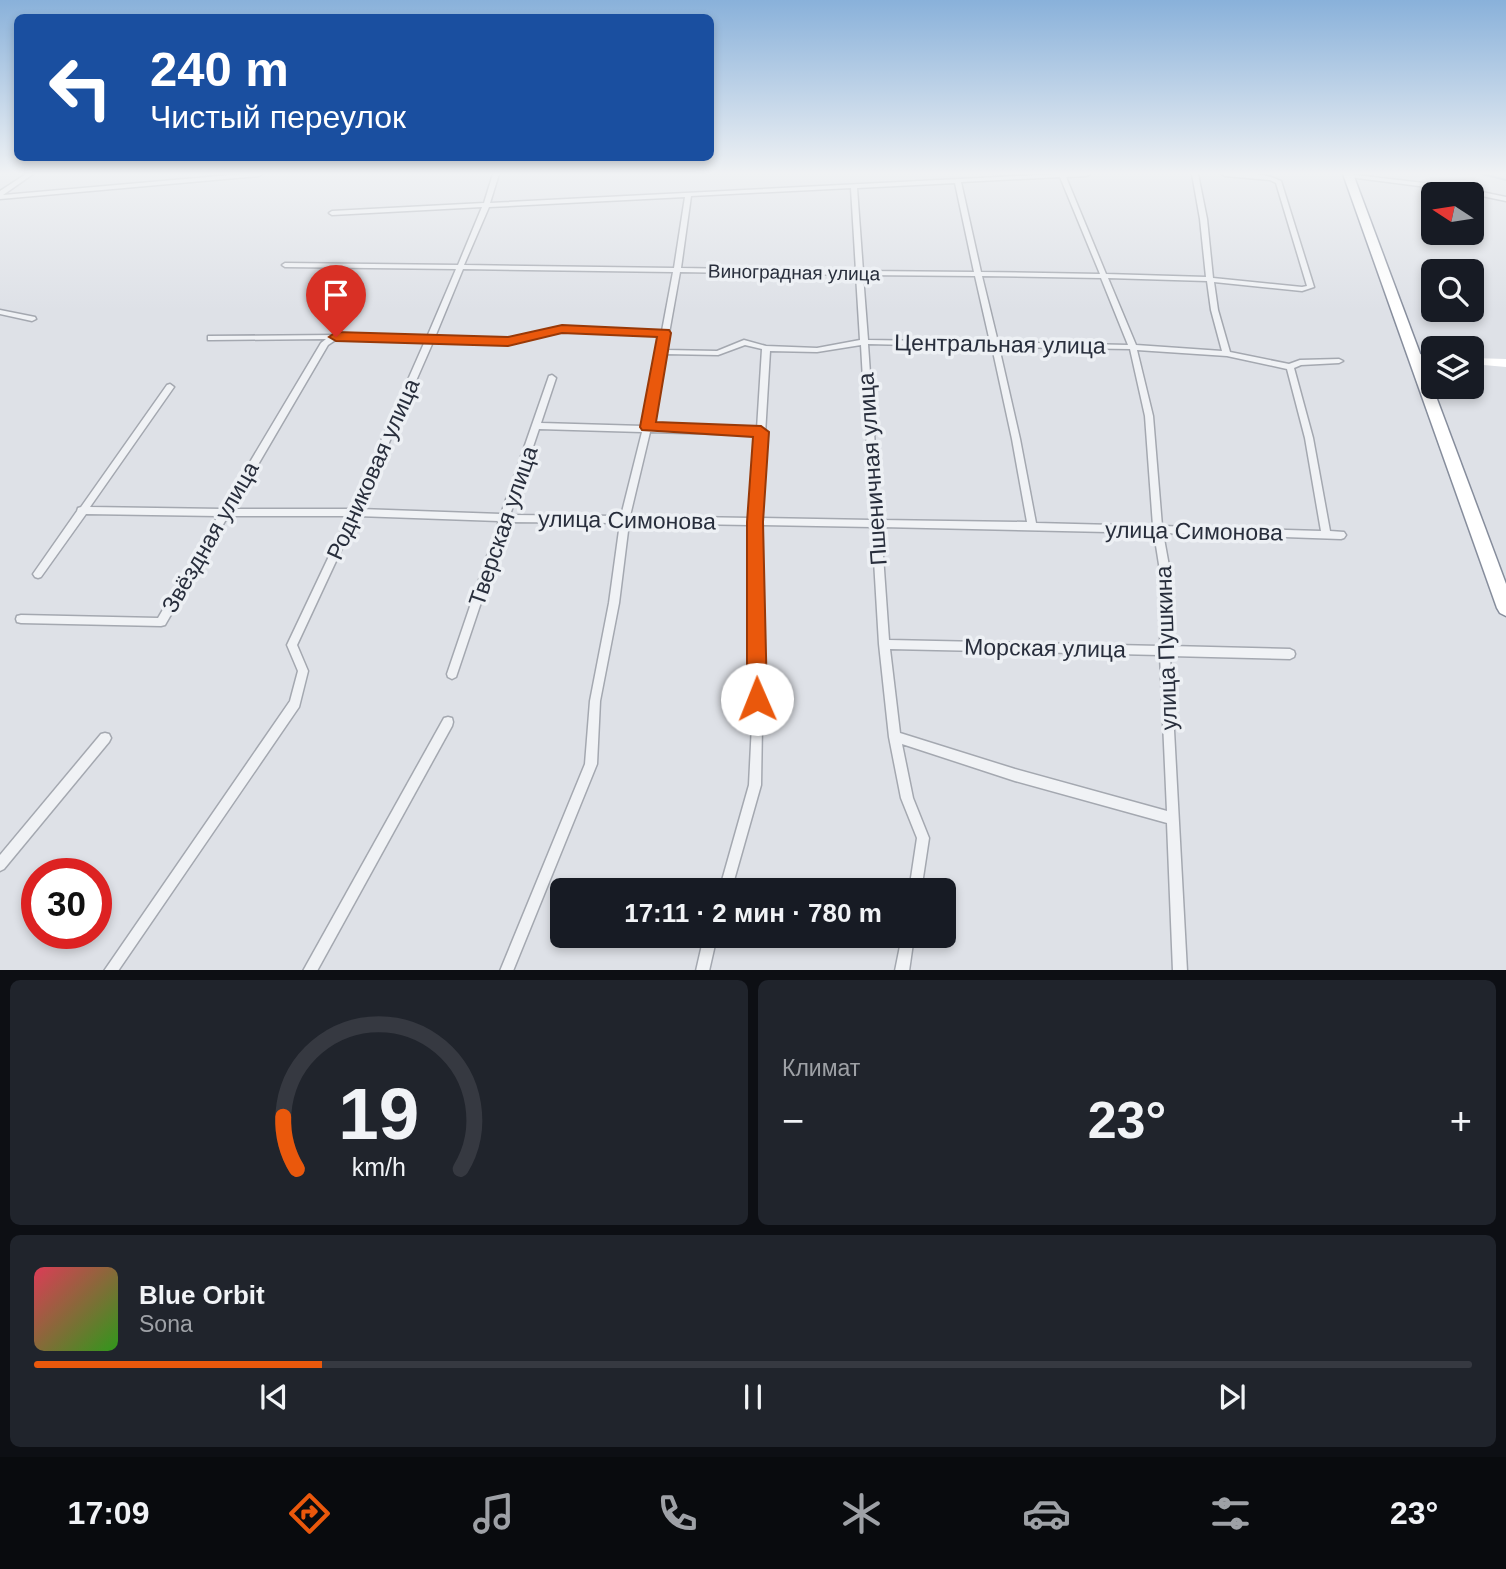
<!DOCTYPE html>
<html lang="ru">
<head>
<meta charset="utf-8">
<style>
	body { margin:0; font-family:Helvetica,sans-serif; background:#20242c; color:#f1f3f6; height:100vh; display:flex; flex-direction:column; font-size:26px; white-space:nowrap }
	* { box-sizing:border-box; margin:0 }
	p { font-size:23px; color:#9ea1a6 }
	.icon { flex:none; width:38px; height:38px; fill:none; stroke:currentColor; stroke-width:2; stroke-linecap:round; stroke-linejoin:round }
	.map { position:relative; height:970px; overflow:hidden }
	.drawer { display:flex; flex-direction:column; gap:10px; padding:10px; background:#0d0f14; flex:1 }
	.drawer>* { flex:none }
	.hud { position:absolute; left:14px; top:14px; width:700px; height:147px; border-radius:10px; box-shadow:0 4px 10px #0003; background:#1a4fa0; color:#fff; overflow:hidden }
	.needle { width:46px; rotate:282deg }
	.buttons { position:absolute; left:1421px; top:182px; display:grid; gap:14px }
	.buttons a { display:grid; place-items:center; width:63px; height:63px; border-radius:10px; background:#171b24; box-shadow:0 4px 10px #0003; font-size:35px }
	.speed { position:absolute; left:21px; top:858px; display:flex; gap:14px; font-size:35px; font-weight:700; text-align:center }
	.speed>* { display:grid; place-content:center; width:91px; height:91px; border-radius:50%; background:#171b24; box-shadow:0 4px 10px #0003; line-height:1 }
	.speed .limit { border:10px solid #d22; background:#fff; color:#111 }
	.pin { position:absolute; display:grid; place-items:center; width:60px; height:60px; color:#fff; margin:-72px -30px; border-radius:50% 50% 50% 0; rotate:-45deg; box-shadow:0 0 7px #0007 }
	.pin .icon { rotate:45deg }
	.me { position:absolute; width:77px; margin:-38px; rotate:359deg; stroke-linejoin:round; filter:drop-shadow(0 0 5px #0008) }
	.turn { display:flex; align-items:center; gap:24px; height:147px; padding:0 21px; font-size:32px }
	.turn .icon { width:91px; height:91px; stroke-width:2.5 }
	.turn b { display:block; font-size:49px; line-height:60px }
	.big { font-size:52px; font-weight:600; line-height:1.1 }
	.drawer .widget { flex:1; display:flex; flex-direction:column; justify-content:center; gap:10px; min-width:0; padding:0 24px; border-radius:10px; background:#20242c }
	.drawer .dial { align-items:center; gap:0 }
	.dial svg { height:182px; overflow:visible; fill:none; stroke:#363941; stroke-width:7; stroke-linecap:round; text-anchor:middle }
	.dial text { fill:#f1f3f6; stroke:none }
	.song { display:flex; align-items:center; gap:21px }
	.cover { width:84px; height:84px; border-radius:10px; background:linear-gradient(135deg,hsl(350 70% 55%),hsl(110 70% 35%)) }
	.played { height:7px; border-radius:4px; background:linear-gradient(90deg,#ea580c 20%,#363941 20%) }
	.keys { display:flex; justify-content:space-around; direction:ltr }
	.heat { display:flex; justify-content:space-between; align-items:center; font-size:38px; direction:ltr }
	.drawer .tiles { flex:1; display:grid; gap:10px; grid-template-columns:1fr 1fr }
	.widget:last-child { grid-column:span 2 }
	.trip { position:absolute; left:550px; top:878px; width:406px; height:70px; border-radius:10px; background:#171b24; box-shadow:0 4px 10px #0003; font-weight:600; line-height:70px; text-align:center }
	.tabs { display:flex; height:112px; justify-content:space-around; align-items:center; background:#090b0e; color:#9ea1a6 }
	.tabs .icon { width:49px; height:49px }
	.tabs .selected { color:#ea580c }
	.tabs b { font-size:32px; color:#f1f3f6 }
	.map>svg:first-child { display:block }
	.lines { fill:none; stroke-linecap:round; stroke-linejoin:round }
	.stream { stroke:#9bacc5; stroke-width:2 }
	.street-casing { stroke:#a4a8b0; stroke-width:3 }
	.highway-casing { stroke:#868d9c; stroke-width:3 }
	.street { fill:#f0f2f5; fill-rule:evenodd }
	.secondary { fill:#fff; fill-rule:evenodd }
	.highway { fill:#fff; fill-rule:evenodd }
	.route { fill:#ea580c; stroke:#983908; stroke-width:2 }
	.labels { text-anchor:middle; stroke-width:7; stroke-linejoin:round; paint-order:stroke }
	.far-street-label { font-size:19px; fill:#282e3c; stroke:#edf0f4 }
	.street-label { font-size:23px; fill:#282e3c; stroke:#edf0f4 }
</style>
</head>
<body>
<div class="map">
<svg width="1506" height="971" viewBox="0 0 1506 971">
	<rect width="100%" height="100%" fill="#dee1e7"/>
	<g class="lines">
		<path class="stream" d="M1482,174L1506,180"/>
		<defs>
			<g id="street">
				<path d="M26,174H33L3,195L242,174H262L259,176L0,199V191Z"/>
				<path d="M493,174H499L490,203L1058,174H1090L1087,176L1066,177L1106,274L1206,277L1200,219L1192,174H1198L1207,219L1213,278L1302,287L1307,286L1276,183L1270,180L1225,176L1222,174C1241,173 1264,172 1281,181L1314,287L1302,291L1214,282L1218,310L1230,352L1289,364L1300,360L1339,359L1343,361L1339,363L1301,365L1294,368L1313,438L1330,531L1344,532L1346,535L1344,538L1341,539L1163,533L1171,577L1170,646L1290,649L1294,651L1295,654L1294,657L1290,659L1170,656L1187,971H1173L1167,823L1015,781L902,744L913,798L929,838L921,891H909L917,838L901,798L889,737L879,644L872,527L760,525L762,724L761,785L731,891H719L749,785L752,724L750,525L629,523L619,603L600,701L597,764L513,971H500L585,764L590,701L609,603L620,523L508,522L457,674L456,677L452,679L448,677L447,674L499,521L357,516L297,645L308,671L299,707L118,971H104L290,701L298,671L287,645L348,516H228L165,625L161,626L21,623L17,622L16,619L17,616L21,615L158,618L218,516L86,514L41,577L38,578L35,577L33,574L77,511L78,508L81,507L167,385L170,384L174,387L90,507L222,509L321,343L326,339L211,340H208V336L336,335L427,337L456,269L285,267L282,265L285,263L458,265L482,207L332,215L329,213L332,211L484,203ZM1060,177L1100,274L981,272L961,182ZM955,183L974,272L863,271L857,188ZM851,188L856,271L681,268L691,196ZM685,197L674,268L464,265L489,207ZM463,269L673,272L662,331L562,327L508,339L435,337ZM680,272L856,275L860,340L817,348L766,346L744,340L717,351L666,350ZM863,275L975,276L990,342L868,340ZM982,276L1101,278L1128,345L998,342ZM1108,278L1207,281L1211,310L1222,351L1136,345ZM562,331L661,335L643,426L541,423L556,378L552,375L549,376L501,514L360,509L433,342L508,343ZM337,339L425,341L351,509H232L328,345ZM868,344L992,347L1012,439L1027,522L880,520ZM745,345L762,349L757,429L651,426L665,354L718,355ZM861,345L871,520L760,518L770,351L817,352ZM999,347L1130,349L1145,416L1153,526L1036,523L1020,439ZM1137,350L1227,356L1287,369L1305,438L1321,531L1162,526L1153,416ZM539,429L642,432L621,516L510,515ZM650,432L756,435L751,518L630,516ZM881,527L1154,533L1161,577L1160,646L889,640ZM890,649L1160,655L1167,811L1015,769L900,733Z"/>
				<path d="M1347,174L1458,187L1506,197V201L1458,191L1349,177L1346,175Z"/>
				<path d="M0,310L35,317L36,319L32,321L0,314Z"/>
				<path d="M448,717L452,718L453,722L452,726L317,971H303L444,718Z"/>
				<path d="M105,733L109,734L111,738L109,742L4,869L0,871V855L101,734Z"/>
				<path d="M704,936H717L709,971H696Z"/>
				<path d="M902,936H914L909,971H895Z"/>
			</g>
			<path id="highway" d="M1343,174H1353L1506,584V616L1500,613L1497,608Z"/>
		</defs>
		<use href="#street" class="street-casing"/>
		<use href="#highway" class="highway-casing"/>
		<use href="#street" class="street"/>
		<g class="secondary">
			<path d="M1415,354L1433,355V361L1411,359L1410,357Z"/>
			<path d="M1472,358L1506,359V367L1472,364Z"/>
		</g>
		<use href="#highway" class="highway"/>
	</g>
	<linearGradient id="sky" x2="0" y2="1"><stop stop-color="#89b1da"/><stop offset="0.56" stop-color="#f0f2f4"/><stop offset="1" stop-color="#f0f2f4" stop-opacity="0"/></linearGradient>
	<rect width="1506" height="310" fill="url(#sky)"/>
	<path class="route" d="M562,325L669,330L671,333L656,422L761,426L769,432L763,522L767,699L764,705L757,708L750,705L747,699V522L753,437L642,430L640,427L657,337L562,333L508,346L336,341L329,337L336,332L508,337Z"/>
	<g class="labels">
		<g class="far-street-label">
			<text transform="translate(794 272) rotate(1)" y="7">Виноградная улица</text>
		</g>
		<g class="street-label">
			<text transform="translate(1000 344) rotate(1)" y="8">Центральная улица</text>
			<text transform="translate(373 469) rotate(-66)" y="8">Родниковая улица</text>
			<text transform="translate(872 469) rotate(-94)" y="8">Пшеничная улица</text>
			<text transform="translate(627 520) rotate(1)" y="8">улица Симонова</text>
			<text transform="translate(503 526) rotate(-71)" y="8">Тверская улица</text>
			<text transform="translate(1194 531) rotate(1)" y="8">улица Симонова</text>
			<text transform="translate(210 537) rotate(-60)" y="8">Звёздная улица</text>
			<text transform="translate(1045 648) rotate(1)" y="8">Морская улица</text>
			<text transform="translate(1166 648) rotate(-92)" y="8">улица Пушкина</text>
		</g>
	</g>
</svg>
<div class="buttons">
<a><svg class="needle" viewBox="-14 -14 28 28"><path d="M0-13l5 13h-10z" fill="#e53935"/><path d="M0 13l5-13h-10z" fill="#9ea1a6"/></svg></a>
<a><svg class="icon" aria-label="search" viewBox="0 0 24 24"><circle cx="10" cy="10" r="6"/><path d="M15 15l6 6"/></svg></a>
<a><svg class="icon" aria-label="layers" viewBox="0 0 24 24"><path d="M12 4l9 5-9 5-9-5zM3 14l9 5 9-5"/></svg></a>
</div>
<div class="speed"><div class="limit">30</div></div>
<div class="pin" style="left:336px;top:337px;background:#d93025"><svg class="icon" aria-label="arrive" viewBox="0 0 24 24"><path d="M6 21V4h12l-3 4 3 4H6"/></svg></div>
<svg class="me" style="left:757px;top:699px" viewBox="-20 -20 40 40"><circle r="19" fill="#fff"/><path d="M0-13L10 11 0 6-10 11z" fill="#ea580c"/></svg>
<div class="trip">17:11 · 2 мин · 780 m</div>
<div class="hud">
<div class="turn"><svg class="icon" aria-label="left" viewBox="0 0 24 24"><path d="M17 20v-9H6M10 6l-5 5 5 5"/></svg><div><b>240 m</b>Чистый переулок</div></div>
</div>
</div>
<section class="drawer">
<div class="tiles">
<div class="widget dial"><svg viewBox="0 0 100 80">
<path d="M14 69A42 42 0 1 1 86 69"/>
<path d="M14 69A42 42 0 0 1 8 46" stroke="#ea580c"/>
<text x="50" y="56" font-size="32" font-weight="700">19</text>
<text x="50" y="72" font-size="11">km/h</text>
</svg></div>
<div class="widget"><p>Климат</p>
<div class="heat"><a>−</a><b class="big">23°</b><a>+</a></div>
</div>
<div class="widget">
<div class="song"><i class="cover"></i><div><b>Blue Orbit</b><p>Sona</p></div></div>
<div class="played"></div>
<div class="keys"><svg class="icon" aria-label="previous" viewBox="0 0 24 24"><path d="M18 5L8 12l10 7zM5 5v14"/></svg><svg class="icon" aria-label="pause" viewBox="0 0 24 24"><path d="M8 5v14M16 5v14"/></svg><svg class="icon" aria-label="next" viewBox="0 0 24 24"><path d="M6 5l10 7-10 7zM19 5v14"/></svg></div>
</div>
</div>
</section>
<nav class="tabs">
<b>17:09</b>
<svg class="icon selected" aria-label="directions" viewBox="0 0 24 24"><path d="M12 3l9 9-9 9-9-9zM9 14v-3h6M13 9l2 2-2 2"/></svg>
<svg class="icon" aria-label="music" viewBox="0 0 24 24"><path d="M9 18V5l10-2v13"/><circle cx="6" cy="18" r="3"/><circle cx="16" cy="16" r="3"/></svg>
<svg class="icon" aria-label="phone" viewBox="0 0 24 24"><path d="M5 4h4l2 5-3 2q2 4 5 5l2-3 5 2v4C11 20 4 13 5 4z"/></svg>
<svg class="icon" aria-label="climate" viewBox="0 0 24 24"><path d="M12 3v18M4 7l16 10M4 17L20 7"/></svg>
<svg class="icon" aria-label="car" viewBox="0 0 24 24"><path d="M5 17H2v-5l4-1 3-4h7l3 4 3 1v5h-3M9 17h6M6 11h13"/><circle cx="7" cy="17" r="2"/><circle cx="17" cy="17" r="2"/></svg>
<svg class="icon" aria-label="filters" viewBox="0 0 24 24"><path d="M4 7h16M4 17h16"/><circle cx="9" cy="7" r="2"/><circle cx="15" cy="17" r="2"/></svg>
<b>23°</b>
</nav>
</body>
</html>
